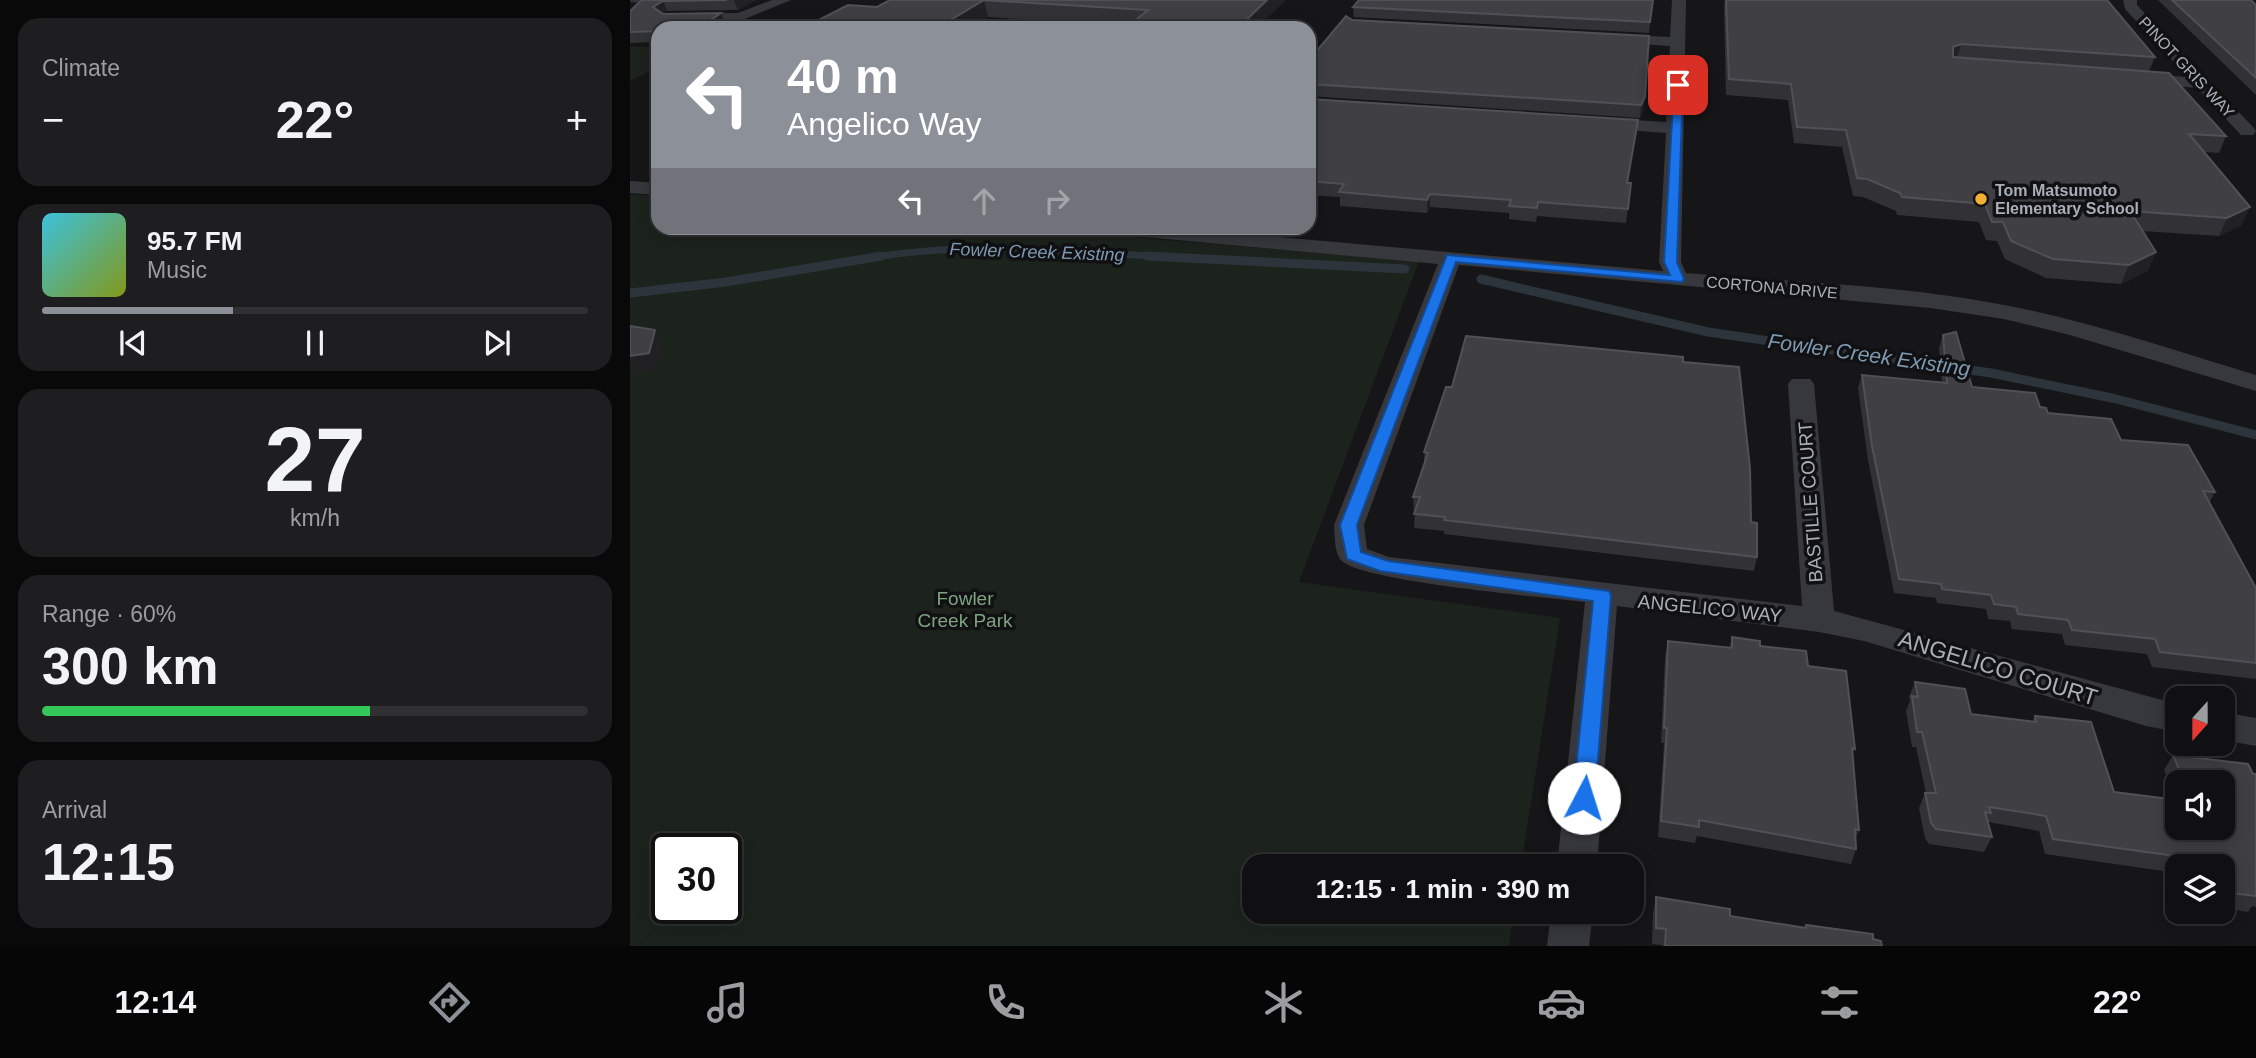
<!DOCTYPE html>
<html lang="en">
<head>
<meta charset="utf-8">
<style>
	body { margin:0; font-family:Arial,sans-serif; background:#1e1e20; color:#f1f3f6; height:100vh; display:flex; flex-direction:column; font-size:26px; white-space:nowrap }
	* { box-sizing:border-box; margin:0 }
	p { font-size:23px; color:#9c9d9f }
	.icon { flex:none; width:38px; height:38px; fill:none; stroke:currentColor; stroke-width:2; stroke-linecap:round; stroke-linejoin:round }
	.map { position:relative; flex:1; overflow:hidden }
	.panel { display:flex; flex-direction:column; gap:18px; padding:18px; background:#09090a; width:630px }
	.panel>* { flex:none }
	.hud { position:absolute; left:21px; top:21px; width:665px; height:214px; border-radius:21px; box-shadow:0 4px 18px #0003,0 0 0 2px #303032; background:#8c9099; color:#fff; overflow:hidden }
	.needle { width:46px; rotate:201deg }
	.controls { position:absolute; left:1535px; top:686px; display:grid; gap:14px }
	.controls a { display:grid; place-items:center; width:70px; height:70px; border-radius:14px; background:#101012; box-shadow:0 4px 18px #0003,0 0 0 2px #303032; font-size:35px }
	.speed { position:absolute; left:21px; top:833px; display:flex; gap:14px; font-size:35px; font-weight:700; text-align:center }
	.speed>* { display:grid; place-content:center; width:91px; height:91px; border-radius:50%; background:#101012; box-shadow:0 4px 18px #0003,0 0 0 2px #303032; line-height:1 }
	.speed .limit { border:4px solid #111; border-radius:10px; background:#fff; color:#111 }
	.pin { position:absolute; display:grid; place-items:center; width:60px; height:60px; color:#fff; margin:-30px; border-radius:14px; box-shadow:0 4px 10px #0006 }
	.me { position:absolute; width:77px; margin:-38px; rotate:5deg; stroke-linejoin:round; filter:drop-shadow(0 0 5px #0008) }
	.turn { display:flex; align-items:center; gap:24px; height:147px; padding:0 21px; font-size:32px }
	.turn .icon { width:91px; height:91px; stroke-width:2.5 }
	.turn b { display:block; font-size:49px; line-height:60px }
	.lanes { display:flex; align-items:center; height:66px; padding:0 21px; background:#0003; justify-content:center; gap:35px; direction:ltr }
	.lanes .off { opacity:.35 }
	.big { font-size:52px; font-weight:700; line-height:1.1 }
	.panel .tile { flex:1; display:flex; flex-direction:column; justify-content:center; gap:10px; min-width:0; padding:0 24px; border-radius:21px; background:#1e1e20 }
	.panel .dial { align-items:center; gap:0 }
	.dial b { font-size:91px; line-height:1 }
	.song { display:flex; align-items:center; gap:21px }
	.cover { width:84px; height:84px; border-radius:10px; background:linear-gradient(135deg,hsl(190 70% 55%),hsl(70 70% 35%)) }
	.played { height:7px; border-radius:4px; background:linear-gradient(90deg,#8c9099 35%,#303032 35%) }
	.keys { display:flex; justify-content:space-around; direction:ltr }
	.heat { display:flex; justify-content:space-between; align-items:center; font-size:38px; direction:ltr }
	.charge { height:10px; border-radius:5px; background:linear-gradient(90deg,#34c759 60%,#303032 0) }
	.trip { position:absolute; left:612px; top:854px; width:402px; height:70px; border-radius:21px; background:#101012; box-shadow:0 4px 18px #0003,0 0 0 2px #303032; font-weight:700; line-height:70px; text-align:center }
	.tab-bar { display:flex; height:112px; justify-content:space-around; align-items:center; background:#060607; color:#9c9d9f }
	.tab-bar .icon { width:49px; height:49px }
	.tab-bar .current { color:#8c9099 }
	.tab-bar b { font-size:32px; color:#f1f3f6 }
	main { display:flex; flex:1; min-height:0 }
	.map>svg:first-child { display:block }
	.green { fill:#1c231d; fill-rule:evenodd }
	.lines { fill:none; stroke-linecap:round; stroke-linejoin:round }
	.stream-far1 { stroke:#2c353c; stroke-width:7 }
	.stream { stroke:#2c353c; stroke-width:9 }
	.street { fill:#37383d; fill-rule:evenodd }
	.wall { fill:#323236; fill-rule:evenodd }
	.shaded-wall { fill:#212124 }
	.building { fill:#3f3f44; stroke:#4f5156; stroke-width:2 }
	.route { fill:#1a73e8; stroke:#114b97; stroke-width:2 }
	.poi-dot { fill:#f2b134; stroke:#111113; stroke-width:2.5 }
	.labels { text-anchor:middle; stroke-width:7; stroke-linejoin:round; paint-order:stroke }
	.far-street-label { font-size:16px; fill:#a8adb8; stroke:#111113 }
	.far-poi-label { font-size:16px; font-weight:bold; fill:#a8adb8; stroke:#111113; text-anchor:start }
	.far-water-label { font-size:18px; font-style:italic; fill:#7f9bb3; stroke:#111113 }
	.street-label { font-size:19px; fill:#a8adb8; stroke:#111113 }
	.park-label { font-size:19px; fill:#7fa381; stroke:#111113 }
	.water-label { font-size:21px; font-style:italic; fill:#7f9bb3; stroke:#111113 }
	.near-street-label { font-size:23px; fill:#a8adb8; stroke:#111113 }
</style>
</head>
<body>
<main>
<section class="panel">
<div class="tile"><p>Climate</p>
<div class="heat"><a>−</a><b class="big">22°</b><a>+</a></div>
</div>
<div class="tile">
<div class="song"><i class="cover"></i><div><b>95.7 FM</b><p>Music</p></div></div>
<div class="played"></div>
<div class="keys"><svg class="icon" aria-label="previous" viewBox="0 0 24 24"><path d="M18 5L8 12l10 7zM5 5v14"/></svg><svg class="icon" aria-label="pause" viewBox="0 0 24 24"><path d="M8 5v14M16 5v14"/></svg><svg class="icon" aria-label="next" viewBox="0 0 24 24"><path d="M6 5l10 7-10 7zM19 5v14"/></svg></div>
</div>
<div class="tile dial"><b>27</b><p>km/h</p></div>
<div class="tile"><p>Range · 60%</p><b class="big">300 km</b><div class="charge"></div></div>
<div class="tile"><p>Arrival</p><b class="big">12:15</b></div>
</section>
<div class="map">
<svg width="1626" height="946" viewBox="0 0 1626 946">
	<rect width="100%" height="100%" fill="#161618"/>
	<g class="green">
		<path d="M0,46L28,48V67L0,81Z"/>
		<path d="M0,194L28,196V228H392L789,261L669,582L930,618L891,866H625V912H884L879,946H0ZM37,849H96V908H37Z"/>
	</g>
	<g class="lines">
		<path class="stream-far1" d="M240,258C343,240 448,252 552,258"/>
		<g class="stream">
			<path d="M517,256L775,269"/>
			<path d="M851,279L1078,332L1361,373L1482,398L1626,435"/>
			<path d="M0,293L96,282L251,256"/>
		</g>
		<g class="street">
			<path d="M142,0H161L110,21L55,22L48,18L55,14L108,13Z"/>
			<path d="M1042,0H1056L1051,262L1056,273C1162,282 1270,285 1374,305C1460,321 1543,350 1626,375V391L1440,335L1374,319L1300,308L829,265L734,525L737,549L759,557L1172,606L1158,384L1162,379H1180L1184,384L1204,611L1547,704V732L1516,726L1234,641L1189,632L987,606L967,866H927L955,602C915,597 735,582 712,561C704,554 705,535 704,525L808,264L482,234L472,228H546L1033,271L1029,262L1036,133L969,128L960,123L969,118L1036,122L1040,46L979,42L972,38L979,34L1040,37Z"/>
			<path d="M1493,0H1507V5L1623,127L1626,131L1623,135H1611L1567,88L1505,82V76L1511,74L1558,77L1495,9Z"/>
			<path d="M0,181L28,183V195L0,193Z"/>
			<path d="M1592,712L1626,718V746L1592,740Z"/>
			<path d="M921,912H963L959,946H917Z"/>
		</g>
	</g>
	<g class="wall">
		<path d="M0,0H126L108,10L37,11L33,14L91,13L95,24L28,28V42L0,43V11L9,3L0,2Z"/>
		<path d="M260,0H655L627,28L498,26L358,17L247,7Z"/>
		<path d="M1023,0L1019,33L724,17L723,7Z"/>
		<path d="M1095,0H1477L1525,57L1519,71L1596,136L1589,153L1575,152L1612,225L1589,236L1512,231L1518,271L1491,284L1416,278L1375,259L1367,241L1356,240L1349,222L1267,215L1266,211L1233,197L1223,196L1212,147L1164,143L1158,100L1096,95L1094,8Z"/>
		<path d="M1528,0H1621L1626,5V95Z"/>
		<path d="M722,20L1015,97L1013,109L1010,118L679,96V60Z"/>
		<path d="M679,99L1008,120L998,183H1001L996,223L907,216L906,222L879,219V213L800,207L797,213L710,206V197L679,195Z"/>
		<path d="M1313,335L1342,387L1410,407L1418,413L1491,440L1585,492L1579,503L1626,588V679L1522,667L1517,654L1435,645L1432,634L1382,629L1380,621L1358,619L1356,609L1307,603L1306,598L1264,593L1238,460L1228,388L1232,375L1312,382L1309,348Z"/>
		<path d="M1053,362L1121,522L1127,557L1124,571L814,534V531L784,528L785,511H784L783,497L794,465V452L822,387Z"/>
		<path d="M1102,637L1130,646L1178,666L1225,749L1222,756L1229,830L1225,839L1226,849L1221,864L1067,836L1065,843L1028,837L1034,743H1031L1035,657L1038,641L1099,648Z"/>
		<path d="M1285,682L1341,714L1402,721L1405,716L1484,792L1538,799L1543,792L1534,770L1543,755L1626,774V907L1622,906L1618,912L1592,908V866H1547V873L1415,854L1409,831L1358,822L1362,837L1354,852L1299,844L1295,838L1289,808L1295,793H1296L1286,747H1282L1276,711L1280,701L1279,697ZM1547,782H1592L1547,828Z"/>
		<path d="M1026,897L1100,916L1175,928L1176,925L1243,939L1252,946H1032V945L1022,944L1023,913Z"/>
	</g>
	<g class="shaded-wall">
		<path d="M104,0H126L108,10Z"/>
		<path d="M354,0L358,17L340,28H307Z"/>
		<path d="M637,0H655L627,28H608Z"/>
		<path d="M33,1L37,11L28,17L23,7Z"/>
		<path d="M91,13L95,24L89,28H69Z"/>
		<path d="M1331,44L1327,59L1319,62L1323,47Z"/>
		<path d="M1015,97L1013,109L1010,118L1011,105Z"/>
		<path d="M1008,120L1007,133L996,196L997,183Z"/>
		<path d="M800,194V207L797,213V200Z"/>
		<path d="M1620,207L1612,225L1589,236L1597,218Z"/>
		<path d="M1526,252L1518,271L1491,284L1499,265Z"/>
		<path d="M25,330L33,346L27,369L0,373V356Z"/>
	</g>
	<g class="building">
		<path d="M12,0H97L33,1L23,7L33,14L91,13L69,28H28V31L0,32V11Z"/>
		<path d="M260,0H354L307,28H173L218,5L247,7Z"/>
		<path d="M351,0H637L608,28H496L518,10Z"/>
		<path d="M729,0H1023L1020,22L723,7Z"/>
		<path d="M1096,0H1477L1525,57L1331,44L1323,47V57L1539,73L1596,136L1559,134L1620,207L1597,218L1500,211L1526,252L1499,265L1423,259L1381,241L1373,222H1362L1355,204L1272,197L1270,193L1237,179L1227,178L1216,130L1167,127L1161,84L1099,79Z"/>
		<path d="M1542,0H1621L1626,5V78Z"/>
		<path d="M716,16L722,20L1019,36L1015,97L1011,105L679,84V60Z"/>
		<path d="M679,99L1008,120L997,183H1001L998,209L908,202L907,208L879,206L881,200L800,194L797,200L709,192L714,184L679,181Z"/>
		<path d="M0,326L25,330L19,353L0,356Z"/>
		<path d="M1326,332L1342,387L1405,393L1410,407L1416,408L1418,413L1481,419L1491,440L1558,445L1585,492L1573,491L1626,588V663L1530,652L1525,639L1442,630L1438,620L1388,614L1386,607L1364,604L1361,595L1312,589L1311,584L1269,579L1242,446L1232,375L1317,383L1313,335Z"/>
		<path d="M836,336L1053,357V362L1109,367L1120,468L1121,522L1127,523V557L814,520L815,517L784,514L790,497H783L798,453L794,452L816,387H822Z"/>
		<path d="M1102,637L1130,641V646L1176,651L1178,666L1216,671L1225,749L1222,748L1229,830L1225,829L1226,849L1069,820V827L1031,821L1037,728H1034L1038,641L1102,648Z"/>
		<path d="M1285,682L1335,689L1341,714L1406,722L1405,716L1461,722L1484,792L1547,800V828H1592V782H1554L1543,755L1618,764L1623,774H1626V896L1592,892V866H1576L1574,860L1423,839L1416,816L1359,807L1361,813L1355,812L1362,837L1306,829L1301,823L1295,793H1306L1292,732H1287L1282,696L1288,697Z"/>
		<path d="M1026,897L1100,909V916L1176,928V925L1243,934V939L1251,941L1252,946H1035L1036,929L1026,928Z"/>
	</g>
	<path class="route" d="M1048,82L1053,85L1047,262L1054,279L1052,282L826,262L727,525L731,552L758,561L979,591L981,596L965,798L961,804L954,807L946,804L943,798L963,601L750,571L717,559L710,525L817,255L1040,275L1034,262L1044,85Z"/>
	<circle class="poi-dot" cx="1351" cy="199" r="7"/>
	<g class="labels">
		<g class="far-street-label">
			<text transform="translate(1557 67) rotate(47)" y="6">PINOT GRIS WAY</text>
			<text transform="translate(1142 287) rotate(5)" y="6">CORTONA DRIVE</text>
		</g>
		<g class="far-poi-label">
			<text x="1365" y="196">Tom Matsumoto<tspan x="1365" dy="18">Elementary School</tspan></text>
		</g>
		<g class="far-water-label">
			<text transform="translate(407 252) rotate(2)" y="6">Fowler Creek Existing</text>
		</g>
		<g class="street-label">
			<text transform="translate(1180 502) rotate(-94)" y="7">BASTILLE COURT</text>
			<text transform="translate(1080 608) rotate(6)" y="7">ANGELICO WAY</text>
		</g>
		<g class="park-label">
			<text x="335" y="605">Fowler<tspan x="335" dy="22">Creek Park</tspan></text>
		</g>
		<g class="water-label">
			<text transform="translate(1239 355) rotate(8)" y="7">Fowler Creek Existing</text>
		</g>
		<g class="near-street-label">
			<text transform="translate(1368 668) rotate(17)" y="8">ANGELICO COURT</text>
		</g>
	</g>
</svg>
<div class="controls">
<a><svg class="needle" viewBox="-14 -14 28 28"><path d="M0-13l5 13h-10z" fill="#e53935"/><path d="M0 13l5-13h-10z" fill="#9c9d9f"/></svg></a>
<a><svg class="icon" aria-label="sound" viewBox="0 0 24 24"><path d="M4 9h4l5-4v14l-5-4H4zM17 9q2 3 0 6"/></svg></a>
<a><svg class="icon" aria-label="layers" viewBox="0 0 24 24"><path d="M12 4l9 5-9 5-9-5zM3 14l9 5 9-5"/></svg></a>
</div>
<div class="speed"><div class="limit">30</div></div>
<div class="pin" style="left:1048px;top:85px;background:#d93025"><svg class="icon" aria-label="arrive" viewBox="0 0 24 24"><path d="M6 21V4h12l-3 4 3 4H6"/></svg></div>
<svg class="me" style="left:954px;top:798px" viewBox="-20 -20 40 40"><circle r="19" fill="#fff"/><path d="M0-13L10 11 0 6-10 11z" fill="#1a73e8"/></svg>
<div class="trip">12:15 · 1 min · 390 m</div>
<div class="hud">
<div class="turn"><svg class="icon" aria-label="left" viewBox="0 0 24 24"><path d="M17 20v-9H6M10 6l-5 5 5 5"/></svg><div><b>40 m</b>Angelico Way</div></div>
<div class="lanes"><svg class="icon" aria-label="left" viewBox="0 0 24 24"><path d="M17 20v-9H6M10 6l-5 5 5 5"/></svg><svg class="icon off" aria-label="ahead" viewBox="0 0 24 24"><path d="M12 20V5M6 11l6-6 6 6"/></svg><svg class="icon off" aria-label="right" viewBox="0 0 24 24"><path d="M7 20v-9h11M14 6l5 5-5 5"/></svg></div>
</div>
</div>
</main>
<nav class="tab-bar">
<b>12:14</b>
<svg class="icon current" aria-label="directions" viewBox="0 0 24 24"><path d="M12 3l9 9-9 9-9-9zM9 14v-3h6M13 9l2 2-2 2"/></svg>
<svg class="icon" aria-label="music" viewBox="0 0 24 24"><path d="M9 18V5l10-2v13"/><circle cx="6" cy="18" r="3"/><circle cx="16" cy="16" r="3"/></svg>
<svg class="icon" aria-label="phone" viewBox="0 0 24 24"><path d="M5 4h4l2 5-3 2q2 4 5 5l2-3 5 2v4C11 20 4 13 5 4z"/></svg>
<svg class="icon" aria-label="climate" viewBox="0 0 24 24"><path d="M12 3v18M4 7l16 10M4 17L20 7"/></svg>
<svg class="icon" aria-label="car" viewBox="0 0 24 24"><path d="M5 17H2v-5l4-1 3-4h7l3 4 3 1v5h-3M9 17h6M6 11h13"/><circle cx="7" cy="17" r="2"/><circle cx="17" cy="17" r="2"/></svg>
<svg class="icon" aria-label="filters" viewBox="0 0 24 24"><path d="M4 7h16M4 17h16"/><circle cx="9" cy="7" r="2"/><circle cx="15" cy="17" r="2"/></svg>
<b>22°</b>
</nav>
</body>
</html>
